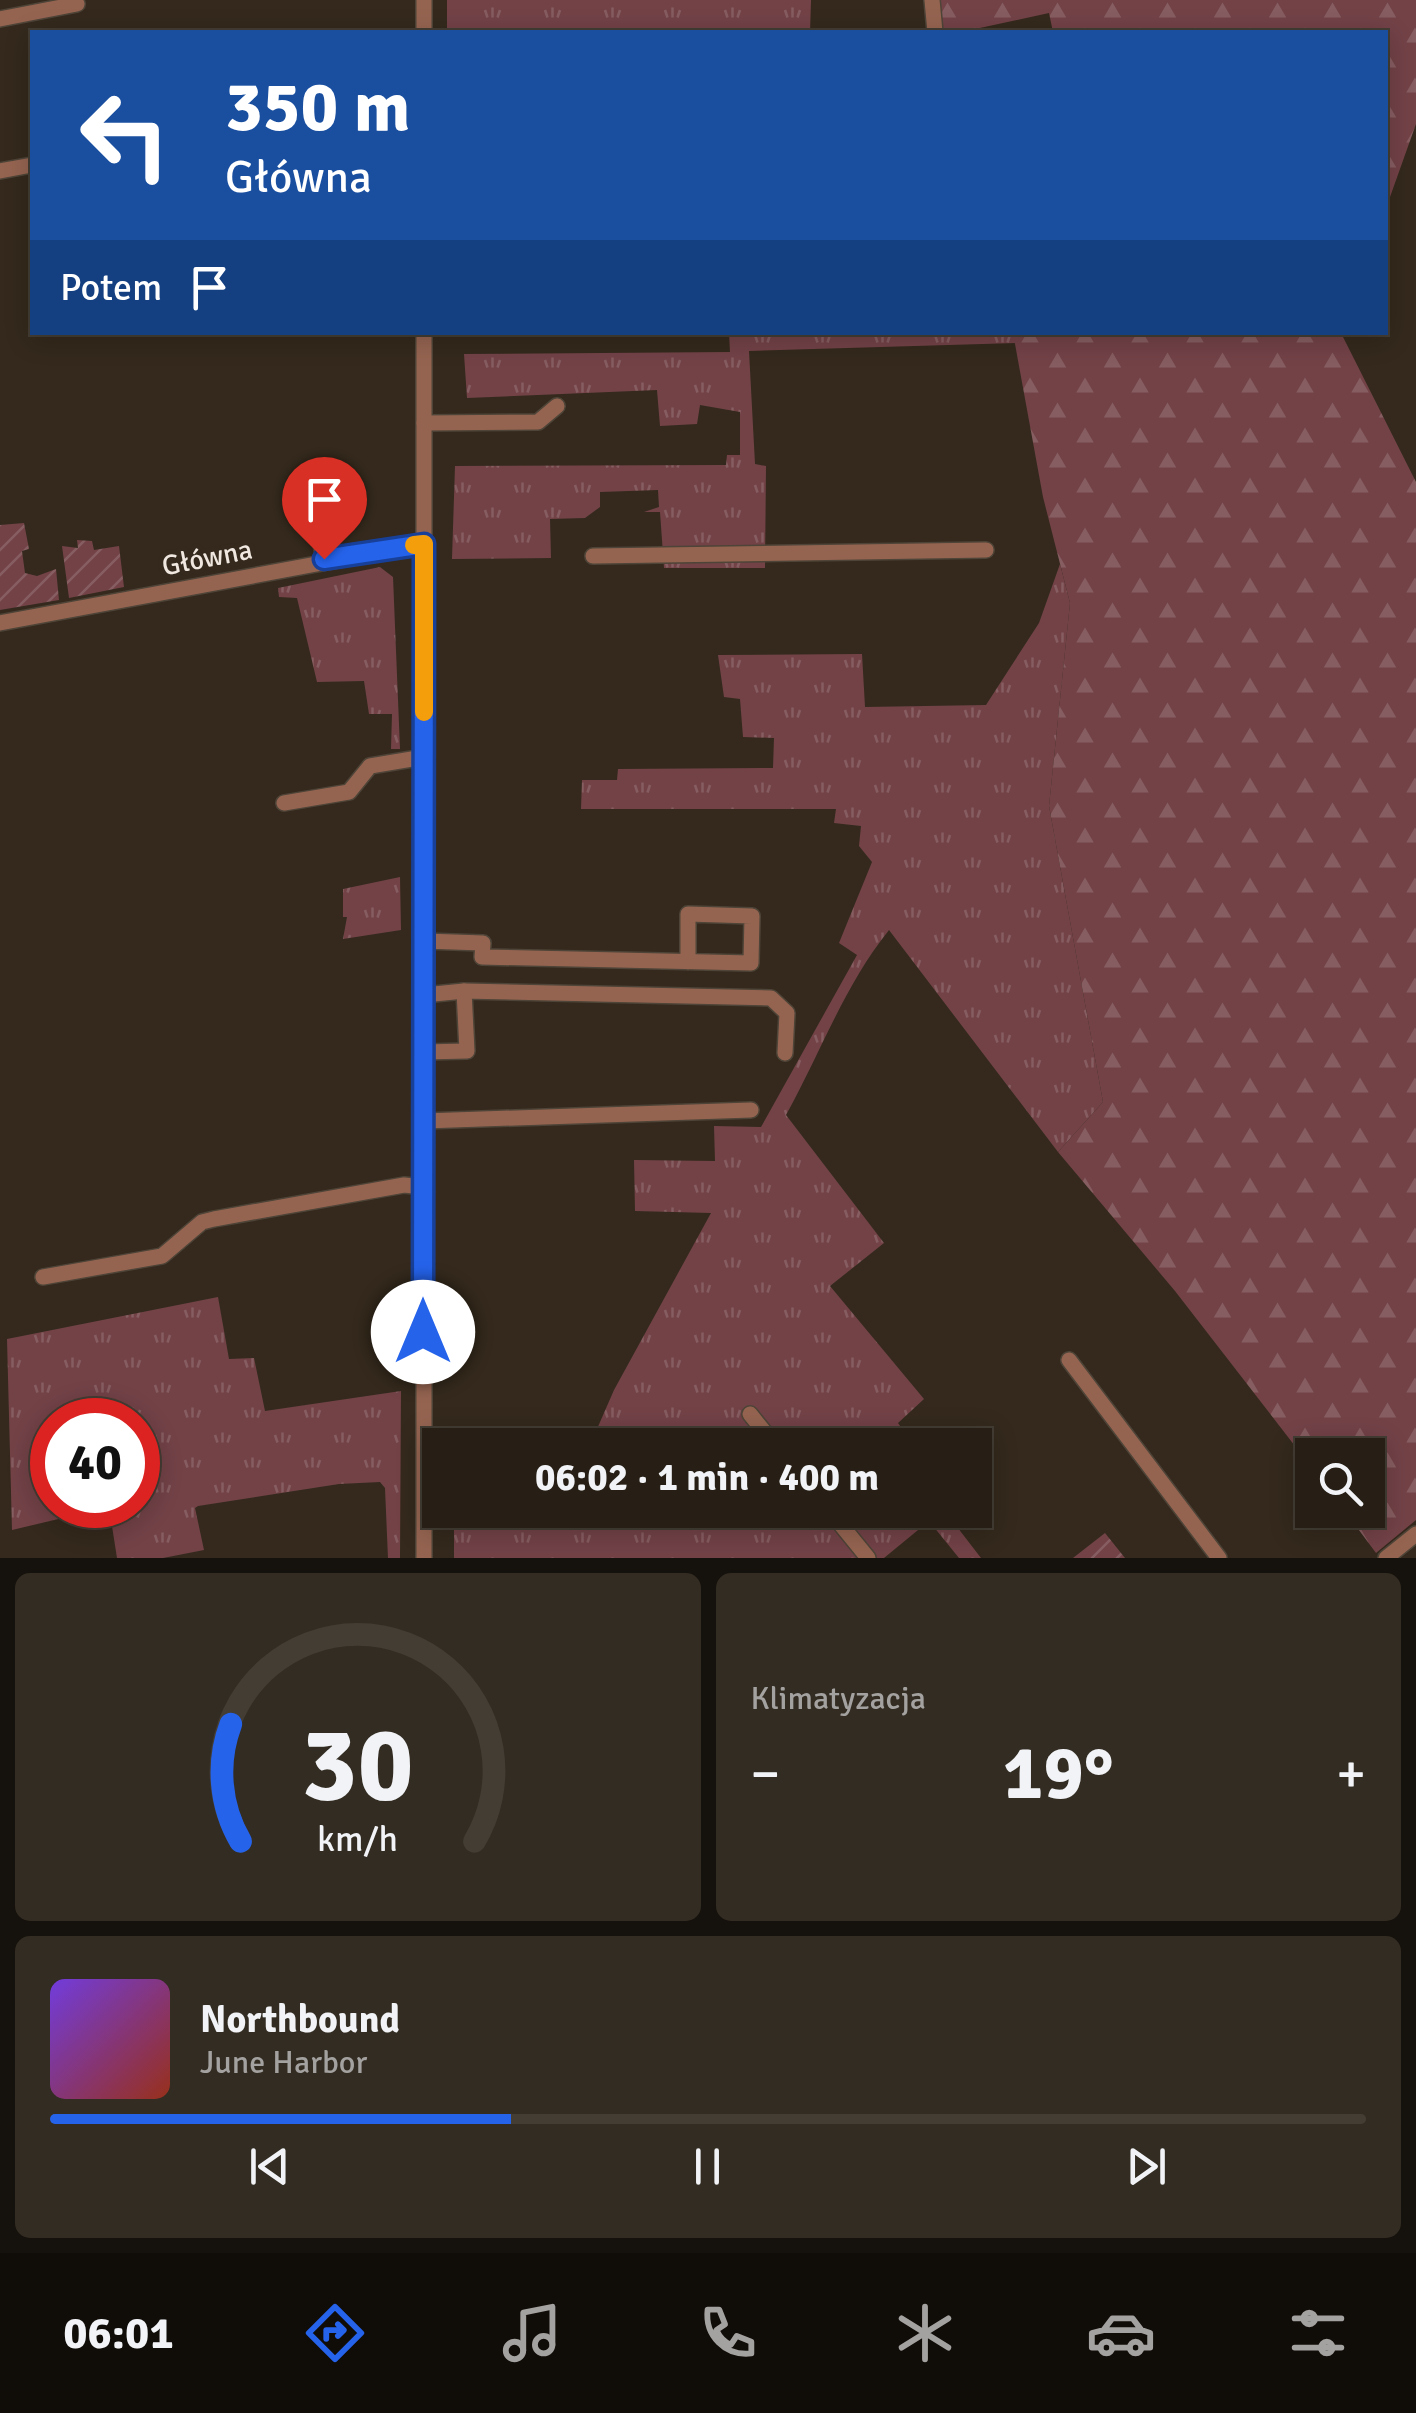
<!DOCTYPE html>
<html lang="pl">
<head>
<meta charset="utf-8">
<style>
	body { margin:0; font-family:Signika,sans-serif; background:#332c22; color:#f1f3f6; height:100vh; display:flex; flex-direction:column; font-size:38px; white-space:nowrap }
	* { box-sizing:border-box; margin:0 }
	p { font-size:32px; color:#a4a2a0 }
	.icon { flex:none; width:55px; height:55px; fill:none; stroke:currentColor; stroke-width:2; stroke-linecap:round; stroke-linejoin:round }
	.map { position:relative; height:1558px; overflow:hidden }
	.details { display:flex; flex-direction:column; gap:15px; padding:15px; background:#15110c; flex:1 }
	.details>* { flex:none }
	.top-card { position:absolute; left:30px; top:30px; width:1358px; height:305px; border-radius:0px; box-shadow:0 5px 25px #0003,0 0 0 2px #433d34; background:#1a4fa0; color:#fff; overflow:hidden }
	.buttons { position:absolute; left:1295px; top:1438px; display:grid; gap:20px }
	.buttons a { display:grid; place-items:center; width:90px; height:90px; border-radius:0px; background:#271f15; box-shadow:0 5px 25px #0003,0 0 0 2px #433d34; font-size:50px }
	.speed { position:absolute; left:30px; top:1398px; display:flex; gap:20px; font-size:50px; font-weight:700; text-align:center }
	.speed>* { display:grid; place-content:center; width:130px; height:130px; border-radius:50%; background:#271f15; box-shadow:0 5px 25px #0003,0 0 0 2px #433d34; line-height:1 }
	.speed .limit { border:15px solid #d22; background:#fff; color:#111 }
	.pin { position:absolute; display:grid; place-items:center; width:85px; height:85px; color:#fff; margin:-102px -42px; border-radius:50% 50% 50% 0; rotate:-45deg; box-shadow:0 0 10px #0007 }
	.pin .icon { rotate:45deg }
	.me { position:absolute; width:110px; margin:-55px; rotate:0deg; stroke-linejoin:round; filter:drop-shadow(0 0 8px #0008) }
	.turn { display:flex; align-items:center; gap:35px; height:210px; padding:0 30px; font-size:45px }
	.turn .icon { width:130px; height:130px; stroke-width:2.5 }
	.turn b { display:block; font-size:70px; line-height:85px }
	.then { display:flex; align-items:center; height:95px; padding:0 30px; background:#0003; gap:20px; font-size:38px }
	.big { font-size:75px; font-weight:700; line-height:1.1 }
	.details .tile { flex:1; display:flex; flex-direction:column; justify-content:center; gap:15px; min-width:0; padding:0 35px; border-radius:15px; background:#332c22 }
	.details .dial { align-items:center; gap:0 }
	.dial svg { height:260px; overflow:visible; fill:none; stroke:#433d34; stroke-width:7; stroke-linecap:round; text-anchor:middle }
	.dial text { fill:#f1f3f6; stroke:none }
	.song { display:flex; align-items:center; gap:30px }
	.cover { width:120px; height:120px; border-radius:15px; background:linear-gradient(135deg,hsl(260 70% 55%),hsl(10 70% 35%)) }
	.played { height:10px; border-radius:5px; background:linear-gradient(90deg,#2563eb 35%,#433d34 35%) }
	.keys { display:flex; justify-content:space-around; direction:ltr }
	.heat { display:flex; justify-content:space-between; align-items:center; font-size:55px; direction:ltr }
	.details .tiles { flex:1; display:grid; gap:15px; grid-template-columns:1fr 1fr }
	.tile:last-child { grid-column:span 2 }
	.trip { position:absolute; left:422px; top:1428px; width:570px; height:100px; border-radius:0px; background:#271f15; box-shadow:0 5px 25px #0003,0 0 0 2px #433d34; font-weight:700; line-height:100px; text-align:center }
	.tabs { display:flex; height:160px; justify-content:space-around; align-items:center; background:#100c08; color:#a4a2a0 }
	.tabs .icon { width:70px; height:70px }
	.tabs .active { color:#2563eb }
	.tabs b { font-size:45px; color:#f1f3f6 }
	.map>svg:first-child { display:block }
	.grass { fill:url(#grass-tufts); fill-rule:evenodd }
	.forest { fill:url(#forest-firs) }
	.garden { fill:url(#garden-furrows) }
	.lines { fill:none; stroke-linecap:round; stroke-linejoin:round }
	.minor-casing { stroke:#4e4437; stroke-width:18 }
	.minor { stroke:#956451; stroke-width:15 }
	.route-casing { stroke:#184099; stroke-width:25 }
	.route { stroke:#2563eb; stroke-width:18 }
	.slow { stroke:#f59e0b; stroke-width:18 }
	.labels { text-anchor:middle; stroke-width:10; stroke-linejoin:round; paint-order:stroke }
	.street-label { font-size:28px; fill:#f0e8e0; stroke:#34291c }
</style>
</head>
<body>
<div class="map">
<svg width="1416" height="1558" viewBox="0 0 1416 1558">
	<defs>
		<pattern id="grass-tufts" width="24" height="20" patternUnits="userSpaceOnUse" patternTransform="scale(2.5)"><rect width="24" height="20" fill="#724247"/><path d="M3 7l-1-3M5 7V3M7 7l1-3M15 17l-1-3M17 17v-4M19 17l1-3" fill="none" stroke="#865d61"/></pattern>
		<pattern id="forest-firs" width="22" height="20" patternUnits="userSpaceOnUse" patternTransform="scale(2.5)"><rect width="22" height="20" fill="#724247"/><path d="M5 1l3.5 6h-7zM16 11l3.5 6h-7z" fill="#865d61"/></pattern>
		<pattern id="garden-furrows" width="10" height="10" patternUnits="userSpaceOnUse" patternTransform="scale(2.5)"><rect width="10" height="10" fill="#724247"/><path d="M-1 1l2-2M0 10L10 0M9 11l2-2" fill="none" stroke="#865d61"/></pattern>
	</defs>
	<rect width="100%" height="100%" fill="#34291c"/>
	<g class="grass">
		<path d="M447,0H811L810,32H447Z"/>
		<path d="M729,332L1013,333L1016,343L749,351L755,464L766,466L765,568H664L660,512H644L659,507L658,490L600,492V507L585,518L550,519L551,558L452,559L455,466L726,465L727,455H740V412L700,405L697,424L660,426L657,390L467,398L464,354L730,352Z"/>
		<path d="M1060,564L1070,603L1049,806L1103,1102L1058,1152L889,930C844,986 821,1052 786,1115L884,1243L830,1286L924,1399L898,1423L914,1445H590L614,1390L711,1213L635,1211L634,1160L715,1161L714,1126L761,1127L857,955L839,943L872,862L859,846L861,826L834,823L836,809H581L582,780H617L618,769L773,768L774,738L743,737L740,699L724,697L718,655L862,654L865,707L986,705L1039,623Z"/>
		<path d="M380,567L393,577L400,749H391L392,714H369L364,681L317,682L297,598L279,597L278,588Z"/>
		<path d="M400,877L401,930L343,939L347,917H343V889Z"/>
		<path d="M218,1297L229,1359L254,1358L265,1411L401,1391L400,1558H388L385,1488L380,1482L339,1484L198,1506L195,1508L204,1550L163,1558H117L109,1507L12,1530L7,1339ZM52,1420H138V1505H52Z"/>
		<path d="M454,1510H944L981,1558H959L929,1521L884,1558H454Z"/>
	</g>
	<g class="forest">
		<path d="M929,0H1416V124L1385,211V32H1053L1049,13L961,32H932Z"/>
		<path d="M1013,333H1341L1416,482V1520L1376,1553L1344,1510H1368V1455H1312V1468L1175,1291L1058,1152L1103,1102L1049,806L1070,603L1043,497Z"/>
	</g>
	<g class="garden">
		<path d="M24,523L29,549L22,551L25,573L37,576L56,569L59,600L0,610V525Z"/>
		<path d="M77,540L92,541L94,550L119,546L124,587L69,598L62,546L78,548Z"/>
		<path d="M1105,1533L1125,1558H1073Z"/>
	</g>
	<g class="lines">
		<defs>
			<g id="minor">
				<path d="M932,0L935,32"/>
				<path d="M0,19L77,4"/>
				<path d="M424,32V0"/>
				<path d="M0,171L32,165"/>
				<path d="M424,332V1558"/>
				<path d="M424,423L538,422L557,406"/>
				<path d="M317,525L324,559"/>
				<path d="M593,556L986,550"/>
				<path d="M0,623L424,544"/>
				<path d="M284,803L349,792L370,766L424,757"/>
				<path d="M424,941L483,943L482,957L751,963L752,916L688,914V962"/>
				<path d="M424,995L464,991L771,998L787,1013L785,1053"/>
				<path d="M424,1052L467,1051L464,991"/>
				<path d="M424,1121L751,1110"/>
				<path d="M43,1277L162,1256L202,1222L214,1219L404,1185L424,1187"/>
				<path d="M1069,1360L1219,1558"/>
				<path d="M750,1414L775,1445"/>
				<path d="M829,1510L868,1558"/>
				<path d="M1386,1558L1416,1534"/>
			</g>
		</defs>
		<use href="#minor" class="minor-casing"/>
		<use href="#minor" class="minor"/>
	</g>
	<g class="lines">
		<defs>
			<path id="route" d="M324,559L424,544L423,1332"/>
		</defs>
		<use href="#route" class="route-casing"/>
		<use href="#route" class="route"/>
		<path class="slow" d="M414,545L424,544V712"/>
	</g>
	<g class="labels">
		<g class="street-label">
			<text transform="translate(207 557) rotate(-11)" y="10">Główna</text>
		</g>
	</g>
</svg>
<div class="buttons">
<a><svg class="icon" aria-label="search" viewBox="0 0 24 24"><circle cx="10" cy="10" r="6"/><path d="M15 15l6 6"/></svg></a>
</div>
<div class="speed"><div class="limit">40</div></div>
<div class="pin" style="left:324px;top:559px;background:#d93025"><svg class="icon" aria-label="arrive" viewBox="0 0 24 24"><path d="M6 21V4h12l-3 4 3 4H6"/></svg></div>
<svg class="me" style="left:423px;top:1332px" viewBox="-20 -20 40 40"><circle r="19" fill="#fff"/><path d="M0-13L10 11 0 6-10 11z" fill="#2563eb"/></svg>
<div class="trip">06:02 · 1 min · 400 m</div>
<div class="top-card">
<div class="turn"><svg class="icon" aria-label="left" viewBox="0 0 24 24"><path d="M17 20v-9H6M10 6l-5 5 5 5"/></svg><div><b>350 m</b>Główna</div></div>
<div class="then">Potem<svg class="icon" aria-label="arrive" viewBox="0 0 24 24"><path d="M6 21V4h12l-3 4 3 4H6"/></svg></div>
</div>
</div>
<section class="details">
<div class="tiles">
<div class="tile dial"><svg viewBox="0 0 100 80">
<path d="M14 69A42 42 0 1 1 86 69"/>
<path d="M14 69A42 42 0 0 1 11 33" stroke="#2563eb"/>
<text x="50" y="56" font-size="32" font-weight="700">30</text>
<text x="50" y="72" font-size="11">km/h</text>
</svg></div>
<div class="tile"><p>Klimatyzacja</p>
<div class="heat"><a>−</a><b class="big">19°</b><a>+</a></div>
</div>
<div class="tile">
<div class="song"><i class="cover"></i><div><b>Northbound</b><p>June Harbor</p></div></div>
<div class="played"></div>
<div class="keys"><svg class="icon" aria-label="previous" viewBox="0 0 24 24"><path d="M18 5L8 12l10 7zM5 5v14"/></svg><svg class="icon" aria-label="pause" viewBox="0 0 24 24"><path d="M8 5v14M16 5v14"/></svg><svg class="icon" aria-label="next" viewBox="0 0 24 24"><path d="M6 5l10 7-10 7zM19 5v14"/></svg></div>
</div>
</div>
</section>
<nav class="tabs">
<b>06:01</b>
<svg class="icon active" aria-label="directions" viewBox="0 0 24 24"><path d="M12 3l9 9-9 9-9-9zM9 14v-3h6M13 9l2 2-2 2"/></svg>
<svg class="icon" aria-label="music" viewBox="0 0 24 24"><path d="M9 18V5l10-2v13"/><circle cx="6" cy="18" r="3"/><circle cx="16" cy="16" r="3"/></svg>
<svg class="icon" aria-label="phone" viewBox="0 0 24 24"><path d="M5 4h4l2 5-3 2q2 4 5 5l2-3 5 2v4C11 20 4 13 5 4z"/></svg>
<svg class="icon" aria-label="climate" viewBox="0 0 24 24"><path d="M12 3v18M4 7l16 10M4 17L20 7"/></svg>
<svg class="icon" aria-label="car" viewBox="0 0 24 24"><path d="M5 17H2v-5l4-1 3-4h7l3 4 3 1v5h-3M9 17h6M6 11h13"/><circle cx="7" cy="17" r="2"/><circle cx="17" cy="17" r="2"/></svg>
<svg class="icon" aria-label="filters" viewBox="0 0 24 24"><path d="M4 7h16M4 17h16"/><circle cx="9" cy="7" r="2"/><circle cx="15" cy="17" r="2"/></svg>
</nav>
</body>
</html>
